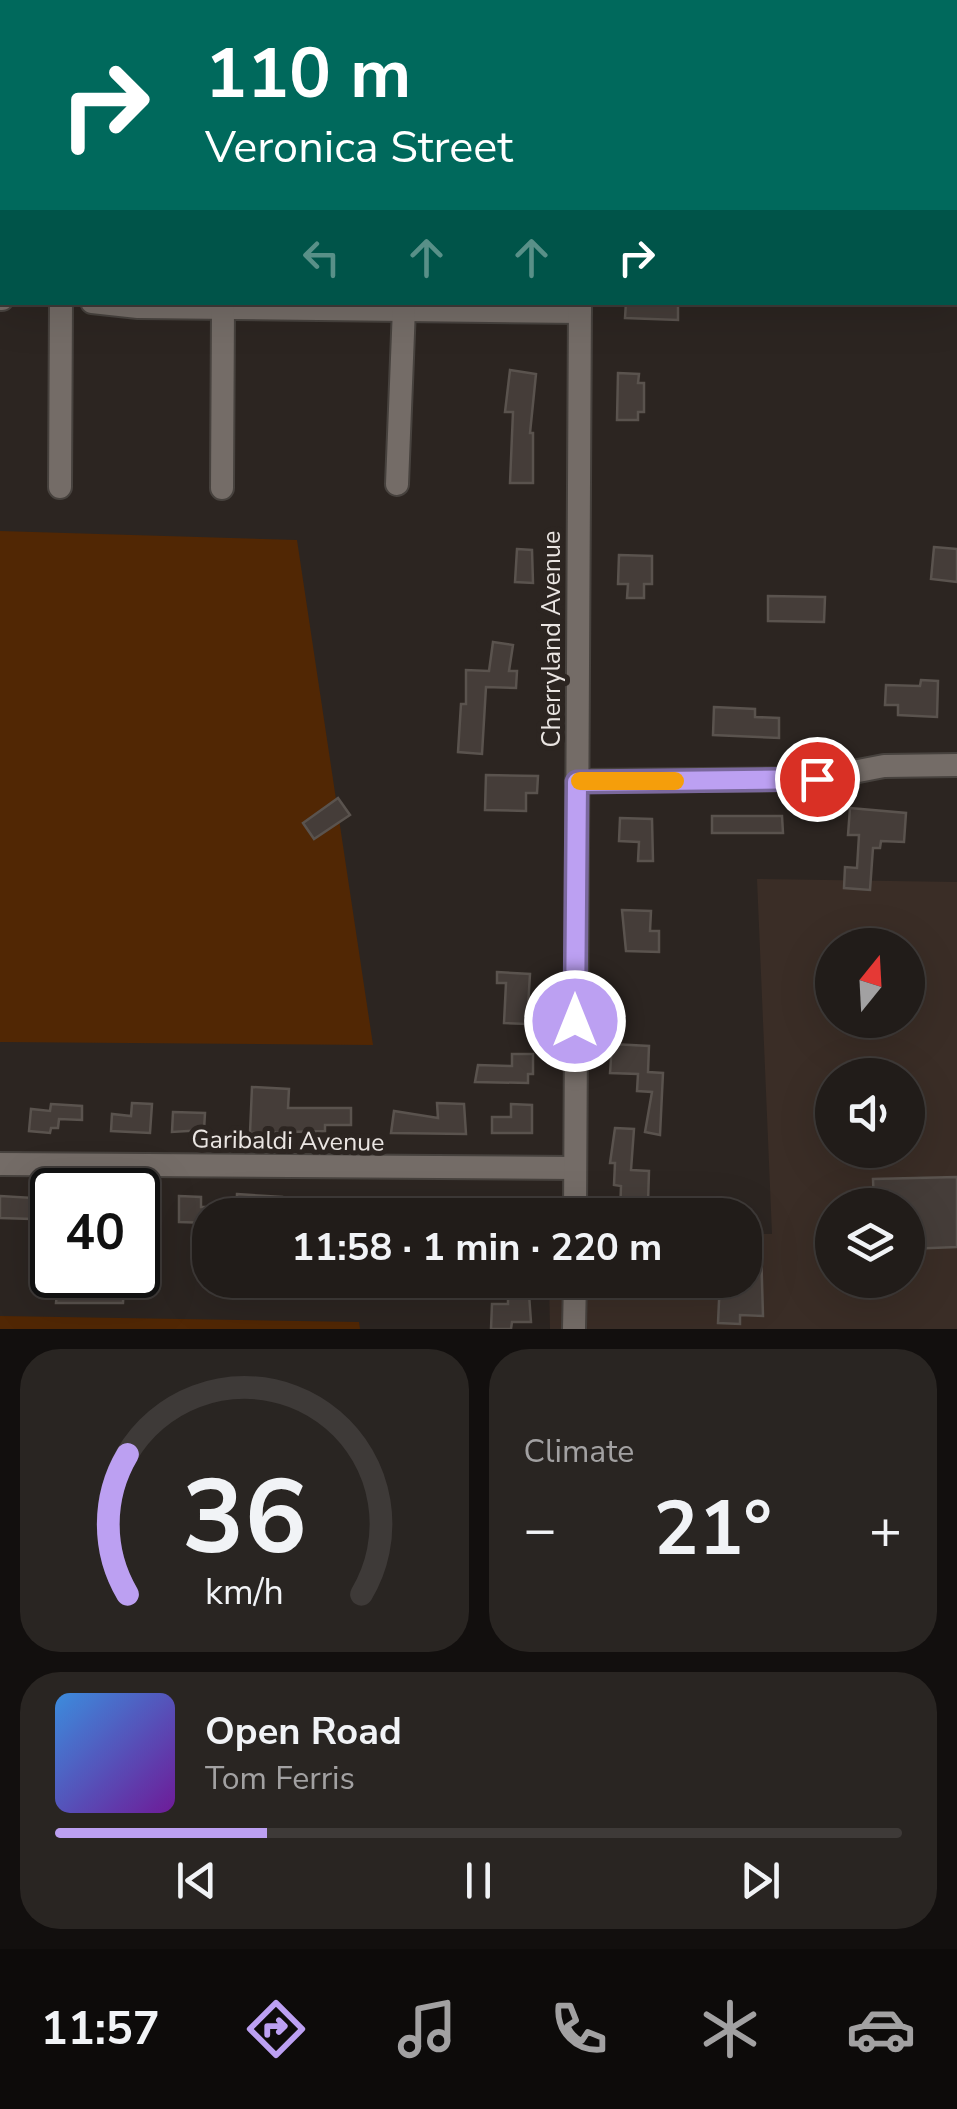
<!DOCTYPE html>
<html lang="en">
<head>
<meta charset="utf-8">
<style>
	body { margin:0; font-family:"Nunito Sans",sans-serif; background:#292522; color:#f1f3f6; height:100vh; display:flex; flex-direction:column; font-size:38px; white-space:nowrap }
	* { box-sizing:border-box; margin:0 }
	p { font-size:32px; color:#a2a1a2 }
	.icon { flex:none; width:55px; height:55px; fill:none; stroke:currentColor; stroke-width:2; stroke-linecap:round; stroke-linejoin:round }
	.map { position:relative; height:1329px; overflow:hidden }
	.drawer { display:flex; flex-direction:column; gap:20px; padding:20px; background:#120f0e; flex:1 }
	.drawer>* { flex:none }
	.banner { position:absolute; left:0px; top:0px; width:958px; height:305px; box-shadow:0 10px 40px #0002,0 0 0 2px #3e3a38; background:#00695c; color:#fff; overflow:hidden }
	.needle { width:65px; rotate:18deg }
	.controls { position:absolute; left:815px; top:928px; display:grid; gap:20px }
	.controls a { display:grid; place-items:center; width:110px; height:110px; border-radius:50%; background:#211c19; box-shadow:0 10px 40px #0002,0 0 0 2px #3e3a38; font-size:50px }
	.speed { position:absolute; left:30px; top:1168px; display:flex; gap:20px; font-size:50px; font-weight:700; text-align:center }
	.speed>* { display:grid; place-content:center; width:130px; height:130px; border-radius:50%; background:#211c19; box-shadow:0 10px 40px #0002,0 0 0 2px #3e3a38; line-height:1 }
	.speed .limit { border:5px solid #111; border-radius:15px; background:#fff; color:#111 }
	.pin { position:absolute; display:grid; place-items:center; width:85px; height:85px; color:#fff; margin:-42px; border:5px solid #fff; border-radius:50%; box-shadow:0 2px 10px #0007 }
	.me { position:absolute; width:110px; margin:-55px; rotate:0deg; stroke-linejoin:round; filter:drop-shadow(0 0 8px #0008) }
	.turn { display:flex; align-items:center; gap:35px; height:210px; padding:0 40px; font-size:45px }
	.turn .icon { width:130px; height:130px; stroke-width:2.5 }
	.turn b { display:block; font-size:70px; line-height:85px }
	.lanes { display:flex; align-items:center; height:95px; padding:0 40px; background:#0003; justify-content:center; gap:50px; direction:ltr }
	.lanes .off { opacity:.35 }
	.big { font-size:75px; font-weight:700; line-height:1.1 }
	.drawer .card { flex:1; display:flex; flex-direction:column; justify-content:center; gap:15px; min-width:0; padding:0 35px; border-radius:40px; background:#292522 }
	.drawer .dial { align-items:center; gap:0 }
	.dial svg { height:260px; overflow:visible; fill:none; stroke:#3e3a38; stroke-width:7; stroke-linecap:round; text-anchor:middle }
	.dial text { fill:#f1f3f6; stroke:none }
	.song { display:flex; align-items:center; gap:30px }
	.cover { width:120px; height:120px; border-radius:15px; background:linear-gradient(135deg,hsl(210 70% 55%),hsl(280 70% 35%)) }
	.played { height:10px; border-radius:5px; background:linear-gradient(90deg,#bca0f2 25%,#3e3a38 25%) }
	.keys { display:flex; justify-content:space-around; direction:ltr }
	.heat { display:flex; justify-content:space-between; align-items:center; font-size:55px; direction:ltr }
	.drawer .tiles { flex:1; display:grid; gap:20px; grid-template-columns:1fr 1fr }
	.card:last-child { grid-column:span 2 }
	.trip { position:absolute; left:192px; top:1198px; width:570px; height:100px; border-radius:40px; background:#211c19; box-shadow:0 10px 40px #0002,0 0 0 2px #3e3a38; font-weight:700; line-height:100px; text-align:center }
	.tabs { display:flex; height:160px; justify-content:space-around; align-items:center; background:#0d0b0a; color:#a2a1a2 }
	.tabs .icon { width:70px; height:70px }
	.tabs .on { color:#bca0f2 }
	.tabs b { font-size:45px; color:#f1f3f6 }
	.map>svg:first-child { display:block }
	.built { fill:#3a2d26; fill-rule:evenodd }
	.green { fill:#512704 }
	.building { fill:#453d39; stroke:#5a534e; stroke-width:2.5 }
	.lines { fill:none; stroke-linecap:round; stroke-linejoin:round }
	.minor-casing { stroke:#47423e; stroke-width:26 }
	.minor { stroke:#746c67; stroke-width:22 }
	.route-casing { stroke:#7a689d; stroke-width:25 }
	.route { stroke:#bca0f2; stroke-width:18 }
	.slow { stroke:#f59e0b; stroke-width:18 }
	.labels { text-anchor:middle; stroke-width:10; stroke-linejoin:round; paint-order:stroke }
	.street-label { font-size:25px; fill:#eae5e2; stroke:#2c2521 }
</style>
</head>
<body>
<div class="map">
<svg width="957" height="1329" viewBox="0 0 957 1329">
	<rect width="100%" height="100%" fill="#2c2521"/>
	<path class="built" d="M757,879L957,882V1329H550L549,1280H745V1234H772ZM832,945H908V1020H832ZM832,1075H908V1150H832ZM832,1205H908V1280H832Z"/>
	<g class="green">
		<path d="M0,531L297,540L373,1045L0,1042Z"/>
		<path d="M0,1316L359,1322L360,1329H0Z"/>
	</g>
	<g class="building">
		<path d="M626,302L678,304V320L625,318Z"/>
		<path d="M510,370L536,374L530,433H533V483H510L513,412H505Z"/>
		<path d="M618,373L639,374L638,383H644V412H638V420H617Z"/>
		<path d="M934,547L957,549V582L931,579Z"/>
		<path d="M517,549L532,550L533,583L515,582Z"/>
		<path d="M619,555L652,556V584H644V598H627L628,584H618Z"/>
		<path d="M768,596L825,597L824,622L768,621Z"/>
		<path d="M493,642L513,645L509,671H517L516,688L486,687L482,754L458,752L461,704H466V670L489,671Z"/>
		<path d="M921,680L938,681L937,717L898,715V705H885L886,685L920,686Z"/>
		<path d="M714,707L755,709V717L779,718V738L713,735Z"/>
		<path d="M486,775L538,776L537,793H526V811L485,810Z"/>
		<path d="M338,798L350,815L314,839L303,823Z"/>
		<path d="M850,808L906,813L904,842L881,841L880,848H873L870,890L844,888L845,867L857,868L859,835H848Z"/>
		<path d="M712,816H782L783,833H712Z"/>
		<path d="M620,818L652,819L653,861H638L639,842L619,841Z"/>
		<path d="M622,910L651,911L650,931H659V952L626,951Z"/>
		<path d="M497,972L530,974L527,1024L504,1023L506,983H497Z"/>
		<path d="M612,1044L649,1046L648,1072L663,1073L660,1135L645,1132L652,1092L637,1091L638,1074L610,1073Z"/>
		<path d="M512,1054H533V1074H528V1083L475,1082L478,1065L512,1066Z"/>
		<path d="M252,1087L289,1089L288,1108H351V1125H325V1131L250,1133Z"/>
		<path d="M132,1103L152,1104L150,1133L111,1131L112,1114L131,1116Z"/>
		<path d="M437,1103L464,1104L466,1134L391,1133L394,1111L438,1118Z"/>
		<path d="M51,1104L82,1106V1120L59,1119L58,1128H51L50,1133L29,1131L31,1109L50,1111Z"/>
		<path d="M511,1104L532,1105V1133H492V1117H511Z"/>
		<path d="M173,1112L205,1113L204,1130L172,1132Z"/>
		<path d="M615,1128L634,1129L631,1170L649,1171L648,1203L686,1205L685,1215H620L621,1186L614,1185L615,1163H610Z"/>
		<path d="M957,1177V1247L908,1249V1205H874L873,1179Z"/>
		<path d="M33,1194L52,1195L48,1236L31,1235L32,1219L0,1218V1196L33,1198Z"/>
		<path d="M237,1194L282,1197L281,1215H236Z"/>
		<path d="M179,1196L201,1197V1207H210V1223L179,1222Z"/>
		<path d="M745,1248H761L763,1316L740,1315V1324L718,1323L720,1280H745Z"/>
		<path d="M254,1280H293L292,1295L253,1294Z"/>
		<path d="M508,1280H528L531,1322H512L511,1329H491L492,1304H508Z"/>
		<path d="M58,1281L124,1282L123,1303H56Z"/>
	</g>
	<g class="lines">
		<defs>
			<g id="minor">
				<path d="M581,2V0"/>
				<path d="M0,16H2"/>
				<path d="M0,155H2"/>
				<path d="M0,299H2"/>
				<path d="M92,302L138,307L580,312"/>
				<path d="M397,484L404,308"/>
				<path d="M60,487L61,302"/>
				<path d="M222,488L223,307"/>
				<path d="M577,781L817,779L884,766L957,765"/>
				<path d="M0,1164L575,1168"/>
				<path d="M575,1215L580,302"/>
				<path d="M574,1329L575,1280"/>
			</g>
		</defs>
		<use href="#minor" class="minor-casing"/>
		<use href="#minor" class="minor"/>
	</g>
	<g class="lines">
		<defs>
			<path id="route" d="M575,1021L577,782L817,779"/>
		</defs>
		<use href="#route" class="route-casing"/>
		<use href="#route" class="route"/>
		<path class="slow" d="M580,781H675"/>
	</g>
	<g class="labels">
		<g class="street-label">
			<text transform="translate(551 639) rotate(-90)" y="9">Cherryland Avenue</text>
			<text transform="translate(288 1140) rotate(1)" y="9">Garibaldi Avenue</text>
		</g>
	</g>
</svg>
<div class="controls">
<a><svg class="needle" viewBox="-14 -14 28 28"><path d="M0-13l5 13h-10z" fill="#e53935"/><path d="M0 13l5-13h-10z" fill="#a2a1a2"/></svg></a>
<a><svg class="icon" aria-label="sound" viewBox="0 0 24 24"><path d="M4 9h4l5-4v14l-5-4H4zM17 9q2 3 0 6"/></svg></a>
<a><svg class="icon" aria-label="layers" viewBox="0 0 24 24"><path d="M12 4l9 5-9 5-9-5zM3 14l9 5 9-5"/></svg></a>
</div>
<div class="speed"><div class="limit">40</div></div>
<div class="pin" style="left:817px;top:779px;background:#d93025"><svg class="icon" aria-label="arrive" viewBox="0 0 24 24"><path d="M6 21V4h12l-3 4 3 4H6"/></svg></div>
<svg class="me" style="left:575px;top:1021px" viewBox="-20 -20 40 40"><circle r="17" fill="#bca0f2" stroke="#fff" stroke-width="3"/><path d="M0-11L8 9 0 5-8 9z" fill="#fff"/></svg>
<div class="trip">11:58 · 1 min · 220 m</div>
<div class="banner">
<div class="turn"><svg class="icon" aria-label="right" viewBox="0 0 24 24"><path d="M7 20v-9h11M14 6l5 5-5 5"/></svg><div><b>110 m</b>Veronica Street</div></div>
<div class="lanes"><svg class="icon off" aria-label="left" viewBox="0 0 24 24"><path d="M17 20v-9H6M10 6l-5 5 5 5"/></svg><svg class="icon off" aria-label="ahead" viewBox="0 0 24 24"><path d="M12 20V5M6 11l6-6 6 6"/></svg><svg class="icon off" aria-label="ahead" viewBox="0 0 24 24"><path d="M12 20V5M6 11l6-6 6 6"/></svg><svg class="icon" aria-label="right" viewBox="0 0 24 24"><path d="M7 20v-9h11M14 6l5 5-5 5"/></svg></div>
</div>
</div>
<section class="drawer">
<div class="tiles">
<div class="card dial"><svg viewBox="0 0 100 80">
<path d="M14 69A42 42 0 1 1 86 69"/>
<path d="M14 69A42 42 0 0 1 14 26" stroke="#bca0f2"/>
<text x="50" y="56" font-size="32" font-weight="700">36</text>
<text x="50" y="72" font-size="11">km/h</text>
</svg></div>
<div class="card"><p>Climate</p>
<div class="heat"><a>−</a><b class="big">21°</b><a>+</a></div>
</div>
<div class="card">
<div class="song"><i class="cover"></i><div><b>Open Road</b><p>Tom Ferris</p></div></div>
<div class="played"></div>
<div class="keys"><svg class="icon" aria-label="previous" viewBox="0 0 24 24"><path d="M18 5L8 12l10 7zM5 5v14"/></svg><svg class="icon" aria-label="pause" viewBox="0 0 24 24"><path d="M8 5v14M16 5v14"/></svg><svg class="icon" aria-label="next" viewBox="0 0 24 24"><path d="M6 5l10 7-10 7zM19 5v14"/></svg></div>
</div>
</div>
</section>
<nav class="tabs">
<b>11:57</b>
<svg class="icon on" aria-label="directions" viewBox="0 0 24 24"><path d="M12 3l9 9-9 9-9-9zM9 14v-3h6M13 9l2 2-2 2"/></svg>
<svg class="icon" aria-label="music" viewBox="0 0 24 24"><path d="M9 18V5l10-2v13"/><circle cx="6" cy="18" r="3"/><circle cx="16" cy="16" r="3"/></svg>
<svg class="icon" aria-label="phone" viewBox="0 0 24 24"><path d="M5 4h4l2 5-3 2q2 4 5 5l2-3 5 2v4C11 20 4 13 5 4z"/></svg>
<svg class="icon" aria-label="climate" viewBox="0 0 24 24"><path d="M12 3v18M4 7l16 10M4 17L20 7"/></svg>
<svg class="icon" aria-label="car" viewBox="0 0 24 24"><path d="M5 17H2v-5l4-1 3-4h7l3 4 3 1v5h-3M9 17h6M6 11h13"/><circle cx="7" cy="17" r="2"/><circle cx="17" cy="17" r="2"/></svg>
</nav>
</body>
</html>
